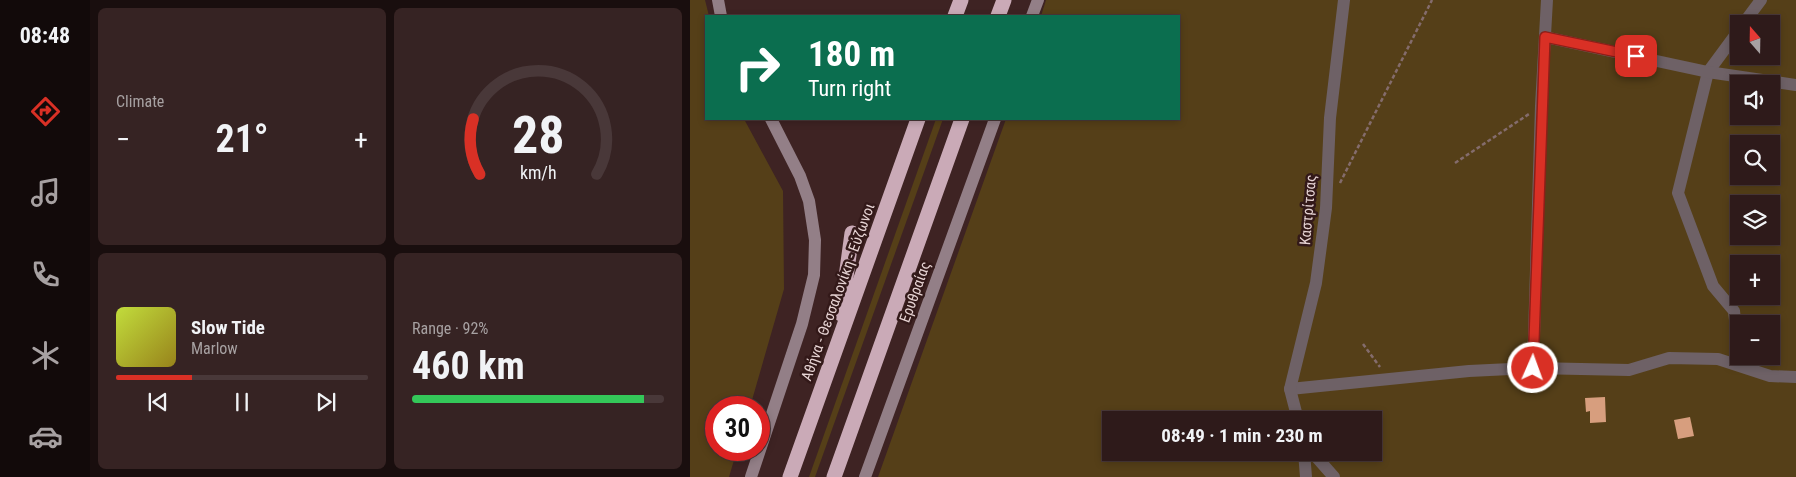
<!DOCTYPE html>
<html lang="en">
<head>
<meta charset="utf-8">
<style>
	body { margin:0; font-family:"Roboto Condensed",sans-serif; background:#362323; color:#f1f3f6; height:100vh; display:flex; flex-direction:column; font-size:19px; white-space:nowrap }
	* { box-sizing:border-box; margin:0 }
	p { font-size:16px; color:#a7a1a2 }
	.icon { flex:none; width:28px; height:28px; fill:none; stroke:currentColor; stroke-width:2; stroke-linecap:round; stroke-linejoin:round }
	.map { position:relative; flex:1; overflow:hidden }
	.sheet { display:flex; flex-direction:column; gap:8px; padding:8px; background:#190e0e; width:600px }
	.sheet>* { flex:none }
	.guide { position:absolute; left:15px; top:15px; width:475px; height:105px; border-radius:0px; box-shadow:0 2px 8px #0003,0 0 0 1px #493839; background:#0b6e4f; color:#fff; overflow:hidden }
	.needle { width:32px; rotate:340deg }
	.buttons { position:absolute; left:1040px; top:15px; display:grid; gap:10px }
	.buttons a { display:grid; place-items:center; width:50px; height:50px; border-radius:0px; background:#2e1a1a; box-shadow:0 2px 8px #0003,0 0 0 1px #493839; font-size:25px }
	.speed { position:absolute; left:15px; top:396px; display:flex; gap:10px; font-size:25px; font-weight:700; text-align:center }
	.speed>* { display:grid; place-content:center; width:65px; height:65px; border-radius:50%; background:#2e1a1a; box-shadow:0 2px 8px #0003,0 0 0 1px #493839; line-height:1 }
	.speed .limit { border:8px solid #d22; background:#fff; color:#111 }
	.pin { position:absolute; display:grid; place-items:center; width:42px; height:42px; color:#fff; margin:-21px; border-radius:10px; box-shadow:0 2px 8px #0006 }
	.me { position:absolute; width:55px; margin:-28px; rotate:2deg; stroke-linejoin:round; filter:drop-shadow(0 0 4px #0008) }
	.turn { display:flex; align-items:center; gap:18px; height:105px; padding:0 20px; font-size:22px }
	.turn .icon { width:65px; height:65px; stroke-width:2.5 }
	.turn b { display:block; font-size:35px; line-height:42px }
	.big { font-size:38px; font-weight:700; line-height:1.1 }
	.sheet .widget { flex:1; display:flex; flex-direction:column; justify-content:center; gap:8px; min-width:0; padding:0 18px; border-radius:8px; background:#362323 }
	.sheet .dial { align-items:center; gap:0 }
	.dial svg { height:130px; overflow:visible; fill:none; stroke:#493839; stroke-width:7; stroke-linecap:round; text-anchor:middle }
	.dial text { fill:#f1f3f6; stroke:none }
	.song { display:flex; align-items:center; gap:15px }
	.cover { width:60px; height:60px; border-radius:8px; background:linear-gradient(135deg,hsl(70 70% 55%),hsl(50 70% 35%)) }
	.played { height:5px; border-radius:2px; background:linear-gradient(90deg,#d93025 30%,#493839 30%) }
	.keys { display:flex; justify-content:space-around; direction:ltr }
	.heat { display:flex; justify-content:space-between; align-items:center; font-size:28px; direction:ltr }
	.charge { height:8px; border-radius:4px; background:linear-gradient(90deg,#34c759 92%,#493839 0) }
	.sheet .tiles { flex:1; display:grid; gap:8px; grid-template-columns:repeat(2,1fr) }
	.trip { position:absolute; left:412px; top:411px; width:280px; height:50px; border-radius:0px; background:#2e1a1a; box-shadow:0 2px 8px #0003,0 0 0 1px #493839; font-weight:700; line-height:50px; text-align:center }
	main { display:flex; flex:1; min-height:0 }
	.tabs { display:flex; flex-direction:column; width:90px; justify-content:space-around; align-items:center; background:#120a0a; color:#a7a1a2 }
	.tabs .icon { width:35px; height:35px }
	.tabs .active { color:#d93025 }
	.tabs b { font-size:22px; color:#f1f3f6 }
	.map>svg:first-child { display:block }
	.green { fill:#553f18; fill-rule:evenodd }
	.building { fill:#d79e7e }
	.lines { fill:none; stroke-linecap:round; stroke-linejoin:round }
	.path { stroke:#846c6c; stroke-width:2.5; stroke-dasharray:4 2.5; stroke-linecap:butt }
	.street { stroke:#6e6166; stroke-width:12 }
	.secondary { stroke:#937f87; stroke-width:12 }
	.highway { stroke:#caaab7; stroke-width:15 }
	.route-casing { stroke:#8d1f18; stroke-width:12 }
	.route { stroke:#d93025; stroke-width:9 }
	.labels { text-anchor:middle; stroke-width:5; stroke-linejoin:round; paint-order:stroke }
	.street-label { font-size:15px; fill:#e7d4d4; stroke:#331919 }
</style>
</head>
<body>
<main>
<nav class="tabs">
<b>08:48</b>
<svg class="icon active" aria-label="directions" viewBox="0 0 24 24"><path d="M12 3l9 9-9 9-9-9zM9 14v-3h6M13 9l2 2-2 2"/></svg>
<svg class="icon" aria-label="music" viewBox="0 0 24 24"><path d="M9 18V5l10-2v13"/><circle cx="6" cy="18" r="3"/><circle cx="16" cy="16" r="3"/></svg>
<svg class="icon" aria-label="phone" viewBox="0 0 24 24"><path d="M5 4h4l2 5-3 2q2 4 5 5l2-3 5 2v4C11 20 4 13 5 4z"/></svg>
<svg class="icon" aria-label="climate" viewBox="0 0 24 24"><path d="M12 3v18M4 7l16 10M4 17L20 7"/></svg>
<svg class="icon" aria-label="car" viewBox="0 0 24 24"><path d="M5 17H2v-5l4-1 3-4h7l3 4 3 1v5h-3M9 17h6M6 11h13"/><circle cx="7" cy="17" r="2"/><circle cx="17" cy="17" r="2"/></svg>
</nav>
<section class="sheet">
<div class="tiles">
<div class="widget"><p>Climate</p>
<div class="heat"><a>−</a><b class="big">21°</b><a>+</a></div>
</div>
<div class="widget dial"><svg viewBox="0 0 100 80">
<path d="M14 69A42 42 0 1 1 86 69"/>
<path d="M14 69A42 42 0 0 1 10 35" stroke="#d93025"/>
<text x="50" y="56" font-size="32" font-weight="700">28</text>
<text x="50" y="72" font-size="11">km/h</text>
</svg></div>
<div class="widget">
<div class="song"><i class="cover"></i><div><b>Slow Tide</b><p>Marlow</p></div></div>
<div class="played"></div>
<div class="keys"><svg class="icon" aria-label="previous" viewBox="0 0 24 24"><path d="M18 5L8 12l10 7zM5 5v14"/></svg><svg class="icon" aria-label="pause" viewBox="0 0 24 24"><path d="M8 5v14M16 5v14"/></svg><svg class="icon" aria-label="next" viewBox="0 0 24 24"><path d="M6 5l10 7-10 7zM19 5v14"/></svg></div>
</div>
<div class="widget"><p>Range · 92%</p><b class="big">460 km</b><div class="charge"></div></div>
</div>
</section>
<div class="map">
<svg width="1106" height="477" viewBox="0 0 1106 477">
	<rect width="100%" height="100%" fill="#3e2323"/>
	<g class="green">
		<path d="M0,0H15L19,16H16V119H54L93,191L94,289L60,407L26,408V450H47L39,477H0Z"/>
		<path d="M356,0H1106V477H188L316,119H489V16H351ZM1049,24H1081V56H1049ZM1049,84H1081V116H1049ZM1049,144H1081V176H1049ZM1049,204H1081V236H1049ZM1049,264H1081V296H1049ZM1049,324H1081V356H1049ZM421,420H684V452H421Z"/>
		<path d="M246,119H253L125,477H119Z"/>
	</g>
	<g class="building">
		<path d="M915,397L916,422L900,423V411L896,412L895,398Z"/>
		<path d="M1000,417L1004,436L988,439L984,420Z"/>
	</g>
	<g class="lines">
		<g class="path">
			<path d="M765,163L839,114"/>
			<path d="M650,183L742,0"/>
			<path d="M673,344L690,367"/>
		</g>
		<g class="street">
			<path d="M1053,24L1071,0"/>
			<path d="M1049,30L1018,72L988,193L1023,286L1044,311L1049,355"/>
			<path d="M855,37L1018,72L1106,85"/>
			<path d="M843,368L851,106L857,0"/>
			<path d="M600,389L779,371L843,368L939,370L979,358L1028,359L1080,376L1106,377"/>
			<path d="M608,420L600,389L626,283L636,208L640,118L654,0"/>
			<path d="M614,452L616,477"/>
			<path d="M622,452L644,477"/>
		</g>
		<g class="secondary">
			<path d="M28,0L31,16"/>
			<path d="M342,16L348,0"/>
			<path d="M61,477L112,324L124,275L125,240L119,201L110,176L81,119"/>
			<path d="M175,477L305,119"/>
		</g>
		<g class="highway">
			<path d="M265,16L271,0"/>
			<path d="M308,16L314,0"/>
			<path d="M151,314L162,233"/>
			<path d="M100,477L228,119"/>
			<path d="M144,477L272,119"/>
		</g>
	</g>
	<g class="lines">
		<defs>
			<path id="route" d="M843,368L855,37L946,56"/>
		</defs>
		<use href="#route" class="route-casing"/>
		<use href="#route" class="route"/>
	</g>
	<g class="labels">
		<g class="street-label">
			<text transform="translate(618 210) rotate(-85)" y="5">Καστρίτσας</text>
			<text transform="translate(148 292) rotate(-70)" y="5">Αθήνα - Θεσσαλονίκη - Εύζωνοι</text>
			<text transform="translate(225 292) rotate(-70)" y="5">Ερυθραίας</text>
		</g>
	</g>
</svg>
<div class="buttons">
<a><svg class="needle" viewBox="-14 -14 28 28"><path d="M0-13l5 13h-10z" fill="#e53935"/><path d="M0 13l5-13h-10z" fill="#a7a1a2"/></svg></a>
<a><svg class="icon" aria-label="sound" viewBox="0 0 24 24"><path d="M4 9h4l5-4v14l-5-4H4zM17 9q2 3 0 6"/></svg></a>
<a><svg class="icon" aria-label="search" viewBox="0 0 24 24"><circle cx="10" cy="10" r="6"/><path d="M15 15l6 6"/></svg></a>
<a><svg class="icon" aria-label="layers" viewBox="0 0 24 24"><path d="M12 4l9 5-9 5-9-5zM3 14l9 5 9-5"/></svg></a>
<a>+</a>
<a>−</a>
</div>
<div class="speed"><div class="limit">30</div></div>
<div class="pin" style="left:946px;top:56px;background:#d93025"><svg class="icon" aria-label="arrive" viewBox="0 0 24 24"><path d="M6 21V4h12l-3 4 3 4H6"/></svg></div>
<svg class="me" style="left:843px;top:368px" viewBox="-20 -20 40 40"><circle r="17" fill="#d93025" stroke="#fff" stroke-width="3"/><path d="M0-11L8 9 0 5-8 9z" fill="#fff"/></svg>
<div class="trip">08:49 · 1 min · 230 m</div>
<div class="guide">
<div class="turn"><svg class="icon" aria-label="right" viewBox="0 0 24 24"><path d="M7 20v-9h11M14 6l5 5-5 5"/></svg><div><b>180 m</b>Turn right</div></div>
</div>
</div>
</main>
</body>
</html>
